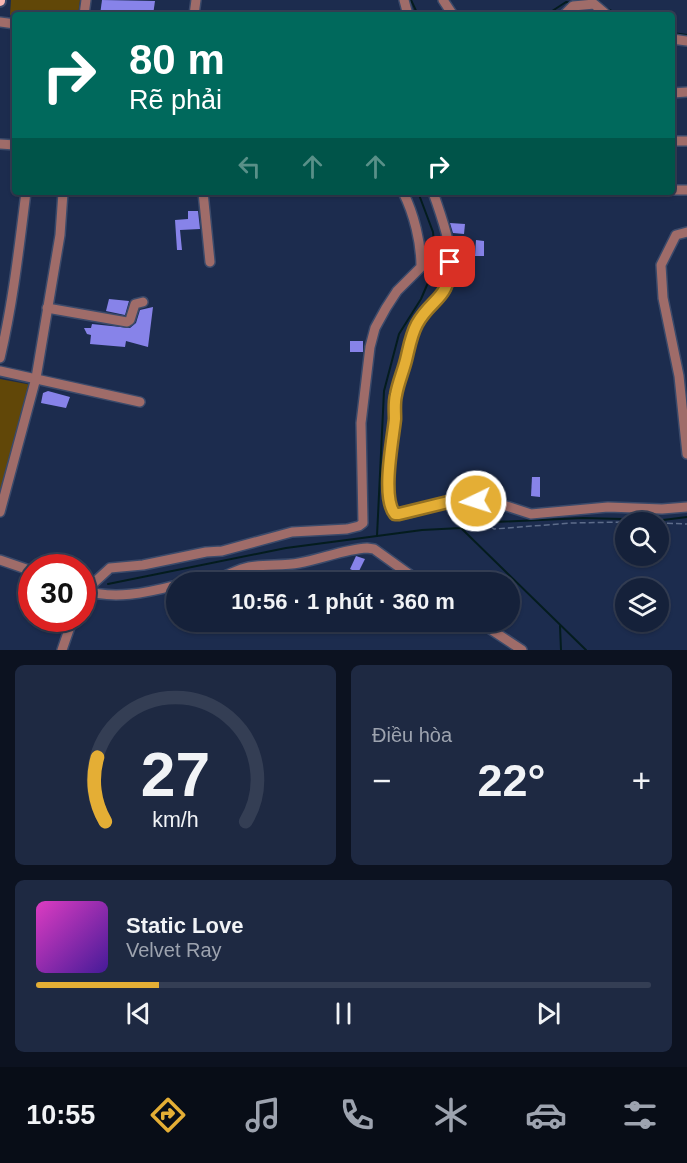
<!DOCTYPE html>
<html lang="vi">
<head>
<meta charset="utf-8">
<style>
	body { margin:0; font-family:Helvetica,sans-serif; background:#1e2942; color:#f1f3f6; height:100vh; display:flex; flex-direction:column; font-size:22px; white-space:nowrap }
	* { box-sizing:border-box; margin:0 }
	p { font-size:20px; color:#9da3af }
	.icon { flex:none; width:33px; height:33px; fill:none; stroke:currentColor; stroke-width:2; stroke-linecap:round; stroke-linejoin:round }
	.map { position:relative; height:650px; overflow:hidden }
	.drawer { display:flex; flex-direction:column; gap:15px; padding:15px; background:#0c1220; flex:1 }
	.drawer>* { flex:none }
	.guide { position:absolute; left:12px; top:12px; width:663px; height:183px; border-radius:6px; box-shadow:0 2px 4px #0004,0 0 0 2px #343e54; background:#00695c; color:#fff; overflow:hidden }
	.tools { position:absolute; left:615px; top:512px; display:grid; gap:12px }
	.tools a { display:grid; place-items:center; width:54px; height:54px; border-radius:50%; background:#15213a; box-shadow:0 2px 4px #0004,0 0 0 2px #343e54; font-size:30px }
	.speed { position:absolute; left:18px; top:554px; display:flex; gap:12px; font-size:30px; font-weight:700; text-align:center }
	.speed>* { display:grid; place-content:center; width:78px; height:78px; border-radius:50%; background:#15213a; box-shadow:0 2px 4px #0004,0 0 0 2px #343e54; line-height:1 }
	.speed .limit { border:9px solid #d22; background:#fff; color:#111 }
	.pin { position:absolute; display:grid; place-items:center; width:51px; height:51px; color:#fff; margin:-26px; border-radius:12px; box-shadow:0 3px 9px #0006 }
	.me { position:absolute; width:66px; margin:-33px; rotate:266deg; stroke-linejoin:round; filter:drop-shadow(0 0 4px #0008) }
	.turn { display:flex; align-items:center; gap:21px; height:126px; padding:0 18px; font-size:27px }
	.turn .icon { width:78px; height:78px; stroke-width:2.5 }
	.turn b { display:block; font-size:42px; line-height:51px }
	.lanes { display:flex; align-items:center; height:57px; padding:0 18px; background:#0003; justify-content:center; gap:30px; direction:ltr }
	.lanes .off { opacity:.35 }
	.big { font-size:45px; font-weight:600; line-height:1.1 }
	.drawer .tile { flex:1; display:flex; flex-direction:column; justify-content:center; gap:9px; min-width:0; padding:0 21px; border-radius:9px; background:#1e2942 }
	.drawer .dial { align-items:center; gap:0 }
	.dial svg { height:156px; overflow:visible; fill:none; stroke:#343e54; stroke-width:7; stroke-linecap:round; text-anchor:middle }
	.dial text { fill:#f1f3f6; stroke:none }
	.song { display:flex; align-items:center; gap:18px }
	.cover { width:72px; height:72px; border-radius:9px; background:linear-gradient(135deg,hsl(310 70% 55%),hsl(260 70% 35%)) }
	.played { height:6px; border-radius:3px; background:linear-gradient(90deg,#e4ae35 20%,#343e54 20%) }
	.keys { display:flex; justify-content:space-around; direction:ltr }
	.heat { display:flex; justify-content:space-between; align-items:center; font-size:33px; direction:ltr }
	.drawer .tiles { flex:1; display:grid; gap:15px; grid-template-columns:1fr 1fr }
	.tile:last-child { grid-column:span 2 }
	.trip { position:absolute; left:166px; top:572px; width:354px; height:60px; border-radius:30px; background:#15213a; box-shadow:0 2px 4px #0004,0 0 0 2px #343e54; font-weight:600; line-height:60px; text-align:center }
	.tabs { display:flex; height:96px; justify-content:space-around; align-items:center; background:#080d17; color:#9da3af }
	.tabs .icon { width:42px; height:42px }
	.tabs .current { color:#e4ae35 }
	.tabs b { font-size:27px; color:#f1f3f6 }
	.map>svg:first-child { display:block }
	.green { fill:#614708 }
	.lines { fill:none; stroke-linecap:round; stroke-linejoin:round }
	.stream { stroke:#041c1e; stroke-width:2 }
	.building { fill:#8783e9 }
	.minor-casing { stroke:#3b4a6a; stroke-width:12 }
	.major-casing { stroke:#3b4a6a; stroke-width:14 }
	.path { stroke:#5d6c8a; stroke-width:1.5; stroke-dasharray:6 3; stroke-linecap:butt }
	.minor { stroke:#9f6c69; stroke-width:9 }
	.major { stroke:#f7b7b2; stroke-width:10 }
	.route-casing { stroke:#947122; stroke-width:15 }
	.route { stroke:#e4ae35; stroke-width:10 }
</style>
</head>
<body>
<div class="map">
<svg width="687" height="650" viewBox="0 0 687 650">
	<rect width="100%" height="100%" fill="#1c2c4e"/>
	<g class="green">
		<path d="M11,0H80L78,15L15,16L10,15Z"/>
		<path d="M0,379L32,385L0,500Z"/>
	</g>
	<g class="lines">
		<g class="stream">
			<path d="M411,0L418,15"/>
			<path d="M601,6L620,15"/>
			<path d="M546,15L566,2L572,3"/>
			<path d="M672,33L687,35"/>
			<path d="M418,192L433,232L436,264L421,299L399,334L384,391L377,536L422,530L461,528L473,523L583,518L663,520L687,517"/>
			<path d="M461,528L586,650"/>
			<path d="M108,584L286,548L377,536"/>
			<path d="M560,626L561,650"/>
		</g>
	</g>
	<g class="building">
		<path d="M102,0L155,1L153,15H100Z"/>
		<path d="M188,211H198L200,229L180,230L182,250H177L175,220L188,219Z"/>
		<path d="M450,223L465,224L464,234L453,233Z"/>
		<path d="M476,240L484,241V256H475Z"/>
		<path d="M109,299L129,301L125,315L106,311Z"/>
		<path d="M153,307L148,347L126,341L125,347L90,344L91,335L87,334L84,328H91L92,324L130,328L136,323L140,310Z"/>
		<rect x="350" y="341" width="13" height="11"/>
		<path d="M48,391L70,397L66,408L41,403L43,393Z"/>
		<path d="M532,477H540V497L531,496Z"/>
		<path d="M356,556L365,559L358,573L350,569Z"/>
	</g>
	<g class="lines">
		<defs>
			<g id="minor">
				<path d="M404,0L408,15"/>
				<path d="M443,0L453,15"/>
				<path d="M84,15L86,0"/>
				<path d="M194,15L196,0"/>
				<path d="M564,15L573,6L594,4L607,15"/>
				<path d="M0,22L15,24"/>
				<path d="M672,39L687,41"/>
				<path d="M672,93L687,92"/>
				<path d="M672,141H687"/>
				<path d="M0,144L15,145"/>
				<path d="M674,190H687"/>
				<path d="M203,192L210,262"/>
				<path d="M433,192C442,219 456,253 449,282C444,300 424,309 416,325C411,336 409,349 406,361C402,372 398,384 396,396C394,404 395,411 395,419C393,440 381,498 395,514L409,513L448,502L463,500L500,504L531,514L608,507L662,509L687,507"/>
				<path d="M687,232L676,235L661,265L663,298L679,376L687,454"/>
				<path d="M47,308L127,322L130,320L135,304L143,302"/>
				<path d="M0,358C13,303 19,248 26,192"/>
				<path d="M0,371L140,402"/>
				<path d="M0,512L36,378L60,235L63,192"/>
				<path d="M0,560L32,571"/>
				<path d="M187,582C197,578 208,581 219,578C229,575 238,569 249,567C266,564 283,566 299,563C321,559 346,549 367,548L374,549L420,582"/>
				<path d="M82,590C114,600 146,593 177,585"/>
				<path d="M82,596L85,591L110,568L143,565L206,552L222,551L292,532L347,529L359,526L363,523L361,423L370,347L375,328L386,308L397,291L421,267C421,242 414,214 403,192"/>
				<path d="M478,621L522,650"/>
				<path d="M62,650L73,618"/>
			</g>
			<path id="major" d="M0,1V0"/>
		</defs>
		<use href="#minor" class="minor-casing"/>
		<use href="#major" class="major-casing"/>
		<g class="path">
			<path d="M488,509L490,526L494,529L572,523L626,522"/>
			<path d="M658,523L687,524"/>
		</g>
		<use href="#minor" class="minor"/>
		<use href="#major" class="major"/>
	</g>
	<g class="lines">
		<defs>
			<path id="route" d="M450,262C450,300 432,297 417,324C411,335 409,348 406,360C403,372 398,383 396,395C394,403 395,411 395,419C393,439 381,498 395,514H399L448,502L476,501"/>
		</defs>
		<use href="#route" class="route-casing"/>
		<use href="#route" class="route"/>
	</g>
</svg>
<div class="tools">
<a><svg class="icon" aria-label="search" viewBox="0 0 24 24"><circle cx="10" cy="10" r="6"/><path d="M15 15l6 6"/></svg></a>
<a><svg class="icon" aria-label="layers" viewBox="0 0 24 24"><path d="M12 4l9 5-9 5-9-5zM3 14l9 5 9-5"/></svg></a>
</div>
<div class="speed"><div class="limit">30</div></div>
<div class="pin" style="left:450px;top:262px;background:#d93025"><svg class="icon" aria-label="arrive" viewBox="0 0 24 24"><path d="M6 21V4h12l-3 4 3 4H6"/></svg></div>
<svg class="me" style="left:476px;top:501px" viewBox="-20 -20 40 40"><circle r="17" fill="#e4ae35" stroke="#fff" stroke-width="3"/><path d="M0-11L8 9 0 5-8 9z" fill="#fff"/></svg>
<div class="trip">10:56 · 1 phút · 360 m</div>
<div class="guide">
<div class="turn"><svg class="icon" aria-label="right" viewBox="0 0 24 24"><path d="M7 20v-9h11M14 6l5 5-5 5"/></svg><div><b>80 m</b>Rẽ phải</div></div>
<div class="lanes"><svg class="icon off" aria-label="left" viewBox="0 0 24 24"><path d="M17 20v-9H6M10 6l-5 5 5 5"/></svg><svg class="icon off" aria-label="ahead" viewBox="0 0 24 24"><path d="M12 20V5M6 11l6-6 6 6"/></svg><svg class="icon off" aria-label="ahead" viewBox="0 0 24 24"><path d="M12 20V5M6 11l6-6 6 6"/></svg><svg class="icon" aria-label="right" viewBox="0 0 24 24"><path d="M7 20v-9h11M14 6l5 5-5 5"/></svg></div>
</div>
</div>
<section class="drawer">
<div class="tiles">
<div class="tile dial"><svg viewBox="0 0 100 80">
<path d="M14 69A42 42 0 1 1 86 69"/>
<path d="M14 69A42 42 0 0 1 10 36" stroke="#e4ae35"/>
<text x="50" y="56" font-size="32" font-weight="700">27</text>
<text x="50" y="72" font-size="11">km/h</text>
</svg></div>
<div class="tile"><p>Điều hòa</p>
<div class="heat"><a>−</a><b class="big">22°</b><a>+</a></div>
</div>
<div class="tile">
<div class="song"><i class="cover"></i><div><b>Static Love</b><p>Velvet Ray</p></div></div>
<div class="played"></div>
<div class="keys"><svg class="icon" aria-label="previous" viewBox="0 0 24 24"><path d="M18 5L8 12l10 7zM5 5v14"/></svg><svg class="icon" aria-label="pause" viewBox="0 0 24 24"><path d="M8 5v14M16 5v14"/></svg><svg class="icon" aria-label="next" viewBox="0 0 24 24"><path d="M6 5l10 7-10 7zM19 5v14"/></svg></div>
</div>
</div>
</section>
<nav class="tabs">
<b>10:55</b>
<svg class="icon current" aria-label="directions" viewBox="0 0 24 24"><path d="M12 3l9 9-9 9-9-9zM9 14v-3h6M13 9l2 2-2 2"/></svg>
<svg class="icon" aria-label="music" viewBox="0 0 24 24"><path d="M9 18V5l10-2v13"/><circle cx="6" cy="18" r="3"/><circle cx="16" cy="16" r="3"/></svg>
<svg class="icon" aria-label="phone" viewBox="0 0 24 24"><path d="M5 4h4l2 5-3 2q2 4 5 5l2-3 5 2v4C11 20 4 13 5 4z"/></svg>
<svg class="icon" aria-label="climate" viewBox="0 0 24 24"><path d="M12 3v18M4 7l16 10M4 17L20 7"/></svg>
<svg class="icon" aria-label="car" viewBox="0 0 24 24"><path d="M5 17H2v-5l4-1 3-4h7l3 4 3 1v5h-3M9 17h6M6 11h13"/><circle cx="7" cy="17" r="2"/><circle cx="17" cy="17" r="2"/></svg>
<svg class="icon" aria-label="filters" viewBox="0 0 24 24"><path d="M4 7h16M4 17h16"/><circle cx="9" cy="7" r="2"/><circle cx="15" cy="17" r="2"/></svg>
</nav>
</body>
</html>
